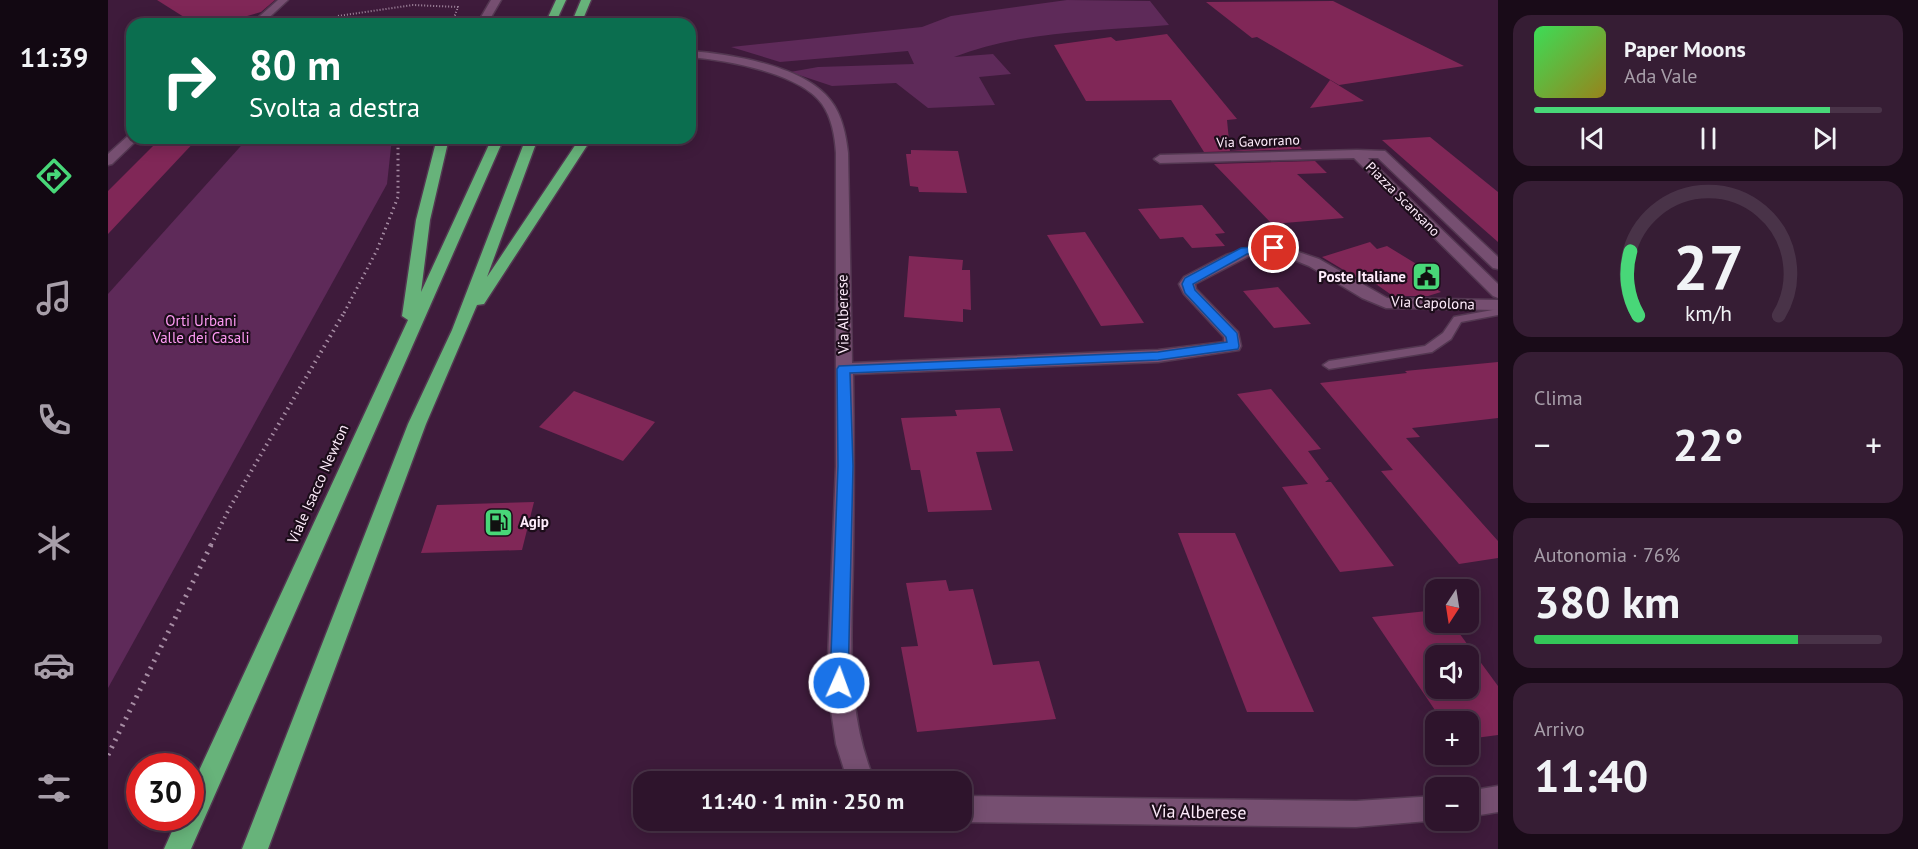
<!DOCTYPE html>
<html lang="it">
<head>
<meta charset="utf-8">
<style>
	body { margin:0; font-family:"PT Sans",sans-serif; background:#361d34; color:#f1f3f6; height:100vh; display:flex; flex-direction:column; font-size:22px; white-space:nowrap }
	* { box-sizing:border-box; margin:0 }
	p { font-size:20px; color:#a79ea9 }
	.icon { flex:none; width:33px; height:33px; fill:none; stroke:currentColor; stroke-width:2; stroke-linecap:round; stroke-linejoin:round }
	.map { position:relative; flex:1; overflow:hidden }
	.drawer { display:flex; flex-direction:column; gap:15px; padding:15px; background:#190b18; width:420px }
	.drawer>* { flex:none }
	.top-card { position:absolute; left:18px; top:18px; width:570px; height:126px; border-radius:18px; box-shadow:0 3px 15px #0003,0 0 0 2px #493348; background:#0b6e4f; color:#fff; overflow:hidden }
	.needle { width:39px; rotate:192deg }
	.controls { position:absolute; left:1317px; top:579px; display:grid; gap:12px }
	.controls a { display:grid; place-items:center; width:54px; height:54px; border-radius:12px; background:#2e142c; box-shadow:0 3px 15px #0003,0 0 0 2px #493348; font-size:30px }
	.speed { position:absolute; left:18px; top:753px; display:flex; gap:12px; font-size:30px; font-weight:700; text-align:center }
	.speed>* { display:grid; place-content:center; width:78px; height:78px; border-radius:50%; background:#2e142c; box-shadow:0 3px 15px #0003,0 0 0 2px #493348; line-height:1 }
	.speed .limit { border:9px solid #d22; background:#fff; color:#111 }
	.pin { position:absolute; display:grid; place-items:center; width:51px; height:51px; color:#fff; margin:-26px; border:3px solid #fff; border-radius:50%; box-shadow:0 2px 6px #0007 }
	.me { position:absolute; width:66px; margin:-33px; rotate:2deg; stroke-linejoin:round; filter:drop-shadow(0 0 4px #0008) }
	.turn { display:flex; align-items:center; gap:21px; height:126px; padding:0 24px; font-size:27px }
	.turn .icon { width:78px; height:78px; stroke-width:2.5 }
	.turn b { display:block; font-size:42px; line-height:51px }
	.big { font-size:45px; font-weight:600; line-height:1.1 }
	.drawer .tile { flex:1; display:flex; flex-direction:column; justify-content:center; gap:9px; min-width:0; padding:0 21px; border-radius:18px; background:#361d34 }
	.drawer .dial { align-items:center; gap:0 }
	.dial svg { height:156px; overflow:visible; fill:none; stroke:#493348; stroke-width:7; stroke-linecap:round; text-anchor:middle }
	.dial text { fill:#f1f3f6; stroke:none }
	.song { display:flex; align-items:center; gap:18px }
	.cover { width:72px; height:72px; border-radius:9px; background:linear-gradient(135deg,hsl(130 70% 55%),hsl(50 70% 35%)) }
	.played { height:6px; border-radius:3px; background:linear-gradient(90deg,#48d778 85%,#493348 85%) }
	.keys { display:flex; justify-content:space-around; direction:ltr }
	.heat { display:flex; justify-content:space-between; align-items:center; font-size:33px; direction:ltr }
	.charge { height:9px; border-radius:4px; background:linear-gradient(90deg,#34c759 76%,#493348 0) }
	.trip { position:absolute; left:525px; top:771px; width:339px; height:60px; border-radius:18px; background:#2e142c; box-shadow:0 3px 15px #0003,0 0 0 2px #493348; font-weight:600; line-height:60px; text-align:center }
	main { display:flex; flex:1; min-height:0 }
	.menu { display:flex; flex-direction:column; width:108px; justify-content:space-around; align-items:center; background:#120812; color:#a79ea9 }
	.menu .icon { width:42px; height:42px }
	.menu .on { color:#48d778 }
	.menu b { font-size:27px; color:#f1f3f6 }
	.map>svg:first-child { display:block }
	.green { fill:#5e2a59 }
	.building { fill:#802757; fill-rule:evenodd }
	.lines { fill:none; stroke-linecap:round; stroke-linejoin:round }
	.lane-casing { stroke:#533751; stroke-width:3 }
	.street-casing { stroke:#533751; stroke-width:3 }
	.highway-casing { stroke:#533751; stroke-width:3 }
	.path-far3 { stroke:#a78da4; stroke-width:2; stroke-dasharray:1 2; stroke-linecap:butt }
	.path-far2 { stroke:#a78da4; stroke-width:3; stroke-dasharray:1.5 4; stroke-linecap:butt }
	.path-far1 { stroke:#a78da4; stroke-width:4; stroke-dasharray:1.5 4.5; stroke-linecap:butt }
	.path { stroke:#a78da4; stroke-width:5; stroke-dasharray:2 6; stroke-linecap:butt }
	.lane { fill:#764f71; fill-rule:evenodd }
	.street { fill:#764f71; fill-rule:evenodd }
	.highway { fill:#67b37a; fill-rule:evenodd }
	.route { fill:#1a73e8; stroke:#114b97; stroke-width:1.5 }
	.labels { text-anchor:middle; stroke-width:4.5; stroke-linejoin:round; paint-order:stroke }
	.far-street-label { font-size:14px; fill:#feecfb; stroke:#1c0d1a }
	.poi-label { font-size:15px; font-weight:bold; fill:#feecfb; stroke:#1c0d1a; text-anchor:end }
	.street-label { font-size:15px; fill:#feecfb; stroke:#1c0d1a }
	.park-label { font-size:15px; fill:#ff9bf4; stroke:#1c0d1a }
	.near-street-label { font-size:18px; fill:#feecfb; stroke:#1c0d1a }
</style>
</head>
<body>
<main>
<nav class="menu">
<b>11:39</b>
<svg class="icon on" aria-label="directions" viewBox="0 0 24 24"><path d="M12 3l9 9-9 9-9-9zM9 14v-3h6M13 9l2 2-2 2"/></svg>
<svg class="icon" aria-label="music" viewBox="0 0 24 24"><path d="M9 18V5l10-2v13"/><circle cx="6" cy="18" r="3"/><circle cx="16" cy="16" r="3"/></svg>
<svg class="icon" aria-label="phone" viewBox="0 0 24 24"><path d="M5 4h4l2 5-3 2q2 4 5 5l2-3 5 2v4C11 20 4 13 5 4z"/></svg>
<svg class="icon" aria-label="climate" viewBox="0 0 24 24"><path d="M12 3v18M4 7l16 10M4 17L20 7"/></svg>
<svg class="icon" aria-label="car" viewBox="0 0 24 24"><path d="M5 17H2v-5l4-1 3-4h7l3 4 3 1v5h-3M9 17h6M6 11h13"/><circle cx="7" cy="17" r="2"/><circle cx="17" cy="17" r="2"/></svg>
<svg class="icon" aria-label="filters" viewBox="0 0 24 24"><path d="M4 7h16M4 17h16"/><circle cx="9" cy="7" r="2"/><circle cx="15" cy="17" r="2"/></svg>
</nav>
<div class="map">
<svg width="1390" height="849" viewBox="0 0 1390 849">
	<rect width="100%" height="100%" fill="#3e1b3b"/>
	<g class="green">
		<path d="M959,0L1042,1L1061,25C990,31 913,31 846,57L885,54L903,74L871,77L887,105L820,108L788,83L724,86L682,72L710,67L806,64L800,51L672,62L623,47L814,27L843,16Z"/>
		<path d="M140,138H284L279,184L0,688V294Z"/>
	</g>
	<g class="building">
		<path d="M49,0H167L153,12L111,24H87Z"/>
		<path d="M1225,1L1356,66L1231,85L1149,37L1144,38L1098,2Z"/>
		<path d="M1059,34L1129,119L1119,120L1122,151L1191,146L1194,149L1096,152L1063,100L978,101L946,45L1003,37L1008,41Z"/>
		<path d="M1222,80L1256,101L1202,108Z"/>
		<path d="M1322,137L1390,192V242L1274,140Z"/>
		<path d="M53,138H90L0,234V191Z"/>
		<path d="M803,150L850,151L859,193L811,192L810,187L802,186L798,154H803Z"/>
		<path d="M1207,161L1219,173L1189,174L1236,218L1164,224L1106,164Z"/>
		<path d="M1094,205L1117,233L1107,234L1117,246L1084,248L1075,237L1052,239L1030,209Z"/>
		<path d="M977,232L1036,323L993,326L939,235Z"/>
		<path d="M1262,242L1269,249L1279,246L1333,279L1320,284L1333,292L1320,296H1285L1265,282L1259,284L1214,257Z"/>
		<path d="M801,256L855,260L854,270H862L863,310L855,309V322L796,317Z"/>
		<path d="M1170,287L1203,324L1166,328L1135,291Z"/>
		<path d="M1390,362V418L1304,428L1312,437L1298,438L1390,541V558L1351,564L1273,471L1285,470L1212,383L1299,373L1297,371Z"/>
		<path d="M1163,389L1213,449L1200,451L1221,479L1217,482H1223L1286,566L1232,572L1174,487L1200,484L1129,394Z"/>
		<path d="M466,391L547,422L515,461L431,427Z"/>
		<path d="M892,408L905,451L868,452L884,510L820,512L812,470H803L793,418L849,416L847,410Z"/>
		<path d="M426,502L414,550L313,553L329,505Z"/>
		<path d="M1070,533H1127L1206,712H1139Z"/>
		<path d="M838,580L841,591L865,589L885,665L931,661L948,719L809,732L793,647L810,646L798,583Z"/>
		<path d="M1328,610V622H1343L1390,686V735L1360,739V722H1335L1264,617ZM1328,656H1360V688H1328Z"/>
	</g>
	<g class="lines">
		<defs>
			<path id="lane" d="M1390,309V315L1353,322L1343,339L1324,352L1221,369L1215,365L1221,361L1317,346L1335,333L1346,317Z"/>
			<g id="street">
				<path d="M170,0H180L154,24H143Z"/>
				<path d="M383,0H393L379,24H369Z"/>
				<path d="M582,51C623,54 697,66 723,101C734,115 738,135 740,153L744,363L1050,350L1116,342V337L1076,294L1071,284L1076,277L1118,255L1155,244L1170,245L1211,259L1279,298L1390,300V310L1278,308L1254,298L1201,266L1169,253L1143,255L1087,284L1088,289L1130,332L1133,346L1131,350L1050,362L745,374C746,435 746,496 745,557C744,634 736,708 767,782H740L728,744L719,683L728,466V153C727,137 724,118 714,104C692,73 618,60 582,57Z"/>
				<path d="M21,135L31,138L4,164L0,165V154Z"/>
				<path d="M1249,150L1277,151L1390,257V269L1385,268L1270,158H1260L1390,284V298L1385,296L1246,158L1052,163L1046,159L1052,155Z"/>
				<path d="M1390,786V812L1360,817V791Z"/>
				<path d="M854,796L1248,801L1328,796V820H1332L1248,827L854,822L850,820H854Z"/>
			</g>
			<g id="highway">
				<path d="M448,0H458L447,24H437Z"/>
				<path d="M473,0H483L473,24H463Z"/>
				<path d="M329,138H341L322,220L313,292L384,138H396L83,849H56L70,818H82V790L300,320L294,316L308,220Z"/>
				<path d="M418,138H430L379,277L472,138H484L376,304L369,305L318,424L160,849H134L300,424L344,330Z"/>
			</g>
		</defs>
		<use href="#lane" class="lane-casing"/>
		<use href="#street" class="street-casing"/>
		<use href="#highway" class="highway-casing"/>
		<path class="path-far3" d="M230,16L305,5L350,7L347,15L337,24"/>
		<path class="path-far2" d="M236,313L269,250L290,197V138"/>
		<path class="path-far1" d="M103,545L121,509L237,311"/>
		<path class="path" d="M0,755L104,543"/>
		<use href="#lane" class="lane"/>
		<use href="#street" class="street"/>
		<use href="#highway" class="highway"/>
	</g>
	<path class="route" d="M1166,245L1170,246V251L1139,254L1085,284L1087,290L1129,333L1131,346L1130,349L1050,360L742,373L745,466L740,683L738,689L731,692L725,689L722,683L730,466L729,369L731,366L1050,352L1119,342L1118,337L1077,293L1074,284L1077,278L1133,248Z"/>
	<defs>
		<symbol id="civic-square" viewBox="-11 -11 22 22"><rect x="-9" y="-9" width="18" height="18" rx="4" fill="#48d778" stroke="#1c0d1a"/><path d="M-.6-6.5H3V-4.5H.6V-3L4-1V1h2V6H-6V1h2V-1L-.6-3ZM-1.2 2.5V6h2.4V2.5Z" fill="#111"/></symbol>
		<symbol id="fuel-square" viewBox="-11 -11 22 22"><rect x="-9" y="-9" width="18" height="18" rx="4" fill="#48d778" stroke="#1c0d1a"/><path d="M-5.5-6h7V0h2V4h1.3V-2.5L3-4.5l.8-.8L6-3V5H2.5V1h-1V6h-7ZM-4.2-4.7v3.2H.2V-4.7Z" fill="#111"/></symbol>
	</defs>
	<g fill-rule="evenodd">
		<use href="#civic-square" x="1302" y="260" width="33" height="33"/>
		<use href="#fuel-square" x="374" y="506" width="33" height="33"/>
	</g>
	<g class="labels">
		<g class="far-street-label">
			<text transform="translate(1150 141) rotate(-2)" y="5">Via Gavorrano</text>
			<text transform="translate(1295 199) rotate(45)" y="5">Piazza Scansano</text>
		</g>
		<g class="poi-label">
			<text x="1298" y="282">Poste Italiane</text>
			<text x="412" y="527" text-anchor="start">Agip</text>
		</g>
		<g class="street-label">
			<text transform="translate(1325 303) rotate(2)" y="5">Via Capolona</text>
			<text transform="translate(735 314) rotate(-91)" y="5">Via Alberese</text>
			<text transform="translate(210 484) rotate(-66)" y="5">Viale Isacco Newton</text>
		</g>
		<g class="park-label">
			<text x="93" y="326">Orti Urbani<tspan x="93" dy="17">Valle dei Casali</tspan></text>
		</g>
		<g class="near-street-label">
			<text transform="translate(1091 812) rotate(1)" y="6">Via Alberese</text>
		</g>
	</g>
</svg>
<div class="controls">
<a><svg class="needle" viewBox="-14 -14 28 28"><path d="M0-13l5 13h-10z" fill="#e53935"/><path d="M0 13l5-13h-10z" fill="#a79ea9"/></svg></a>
<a><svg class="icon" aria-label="sound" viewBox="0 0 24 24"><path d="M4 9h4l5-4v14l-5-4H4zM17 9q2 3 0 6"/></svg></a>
<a>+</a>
<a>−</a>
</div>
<div class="speed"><div class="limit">30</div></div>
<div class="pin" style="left:1166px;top:248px;background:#d93025"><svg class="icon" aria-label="arrive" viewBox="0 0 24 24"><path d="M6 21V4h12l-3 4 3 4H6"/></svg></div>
<svg class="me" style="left:731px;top:683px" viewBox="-20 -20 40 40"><circle r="17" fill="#1a73e8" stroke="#fff" stroke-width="3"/><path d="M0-11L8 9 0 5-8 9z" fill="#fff"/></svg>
<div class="trip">11:40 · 1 min · 250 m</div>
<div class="top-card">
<div class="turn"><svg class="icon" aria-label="right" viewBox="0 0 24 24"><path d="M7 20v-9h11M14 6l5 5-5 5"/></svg><div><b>80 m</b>Svolta a destra</div></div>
</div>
</div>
<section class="drawer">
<div class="tile">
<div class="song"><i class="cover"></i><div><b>Paper Moons</b><p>Ada Vale</p></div></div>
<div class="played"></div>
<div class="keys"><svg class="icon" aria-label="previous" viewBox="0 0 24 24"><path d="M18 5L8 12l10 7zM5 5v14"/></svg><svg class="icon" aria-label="pause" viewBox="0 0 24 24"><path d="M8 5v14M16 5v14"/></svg><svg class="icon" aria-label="next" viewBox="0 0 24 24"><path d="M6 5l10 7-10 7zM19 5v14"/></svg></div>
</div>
<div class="tile dial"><svg viewBox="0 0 100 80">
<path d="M14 69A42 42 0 1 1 86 69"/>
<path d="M14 69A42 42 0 0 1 10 36" stroke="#48d778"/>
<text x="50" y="56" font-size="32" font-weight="700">27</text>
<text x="50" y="72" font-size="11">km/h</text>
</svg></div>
<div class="tile"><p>Clima</p>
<div class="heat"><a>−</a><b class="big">22°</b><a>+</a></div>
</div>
<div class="tile"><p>Autonomia · 76%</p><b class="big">380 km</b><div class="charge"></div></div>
<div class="tile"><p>Arrivo</p><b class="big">11:40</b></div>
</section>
</main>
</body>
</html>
